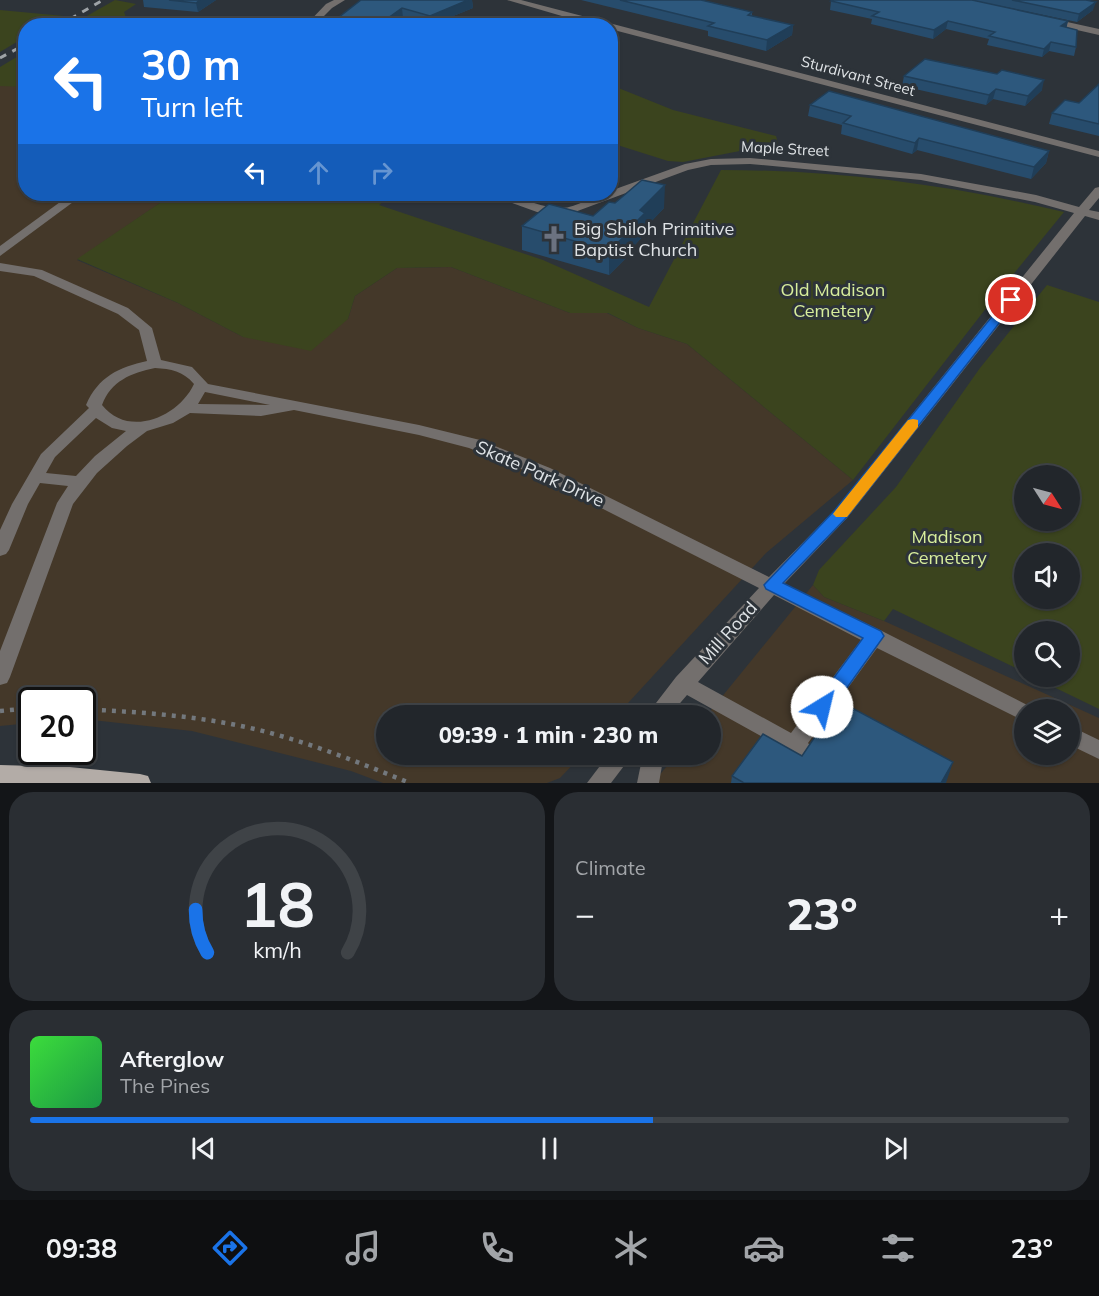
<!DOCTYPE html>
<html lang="en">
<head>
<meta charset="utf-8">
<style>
	body { margin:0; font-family:Mulish,sans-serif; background:#2a2e33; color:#f1f3f6; height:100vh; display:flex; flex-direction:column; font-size:22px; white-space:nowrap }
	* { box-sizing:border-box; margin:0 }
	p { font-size:20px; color:#a2a5a9 }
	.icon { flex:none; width:33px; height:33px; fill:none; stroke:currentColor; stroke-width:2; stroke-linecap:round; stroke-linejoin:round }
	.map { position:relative; height:783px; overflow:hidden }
	.drawer { display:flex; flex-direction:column; gap:9px; padding:9px; background:#131518; flex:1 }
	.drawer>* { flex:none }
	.banner { position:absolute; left:18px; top:18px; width:600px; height:183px; border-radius:24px; box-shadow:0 2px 4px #0004,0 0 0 2px #3f4347; background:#1a73e8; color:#fff; overflow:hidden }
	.needle { width:39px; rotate:126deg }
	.fabs { position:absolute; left:1014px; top:465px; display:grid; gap:12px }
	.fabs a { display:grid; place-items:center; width:66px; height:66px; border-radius:50%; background:#22262b; box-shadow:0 2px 4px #0004,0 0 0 2px #3f4347; font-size:30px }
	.speed { position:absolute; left:18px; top:687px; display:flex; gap:12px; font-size:30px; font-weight:700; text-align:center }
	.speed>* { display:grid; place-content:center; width:78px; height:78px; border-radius:50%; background:#22262b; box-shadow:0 2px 4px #0004,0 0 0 2px #3f4347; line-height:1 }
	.speed .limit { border:3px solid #111; border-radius:9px; background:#fff; color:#111 }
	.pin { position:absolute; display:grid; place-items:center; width:51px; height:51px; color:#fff; margin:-26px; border:3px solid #fff; border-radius:50%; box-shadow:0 2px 6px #0007 }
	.me { position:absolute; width:66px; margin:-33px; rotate:36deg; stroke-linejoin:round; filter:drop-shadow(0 0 4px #0008) }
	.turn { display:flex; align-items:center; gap:21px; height:126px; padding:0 24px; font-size:27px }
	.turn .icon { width:78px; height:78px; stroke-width:2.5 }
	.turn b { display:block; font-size:42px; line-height:51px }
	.lanes { display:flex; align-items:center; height:57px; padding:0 24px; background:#0003; justify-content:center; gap:30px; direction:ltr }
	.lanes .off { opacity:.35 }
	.big { font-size:45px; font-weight:800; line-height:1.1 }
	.drawer .tile { flex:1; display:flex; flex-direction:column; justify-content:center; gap:9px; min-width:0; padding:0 21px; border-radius:24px; background:#2a2e33 }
	.drawer .dial { align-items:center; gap:0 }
	.dial svg { height:156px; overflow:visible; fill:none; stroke:#3f4347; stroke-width:7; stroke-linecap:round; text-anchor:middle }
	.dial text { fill:#f1f3f6; stroke:none }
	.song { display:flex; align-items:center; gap:18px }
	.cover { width:72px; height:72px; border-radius:9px; background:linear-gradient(135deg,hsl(120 70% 55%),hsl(140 70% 35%)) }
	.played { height:6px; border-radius:3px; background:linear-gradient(90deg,#1a73e8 60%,#3f4347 60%) }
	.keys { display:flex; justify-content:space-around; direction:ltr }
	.heat { display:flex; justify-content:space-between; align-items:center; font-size:33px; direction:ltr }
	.drawer .tiles { flex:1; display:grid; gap:9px; grid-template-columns:1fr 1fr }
	.tile:last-child { grid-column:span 2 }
	.trip { position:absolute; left:376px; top:705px; width:345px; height:60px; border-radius:30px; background:#22262b; box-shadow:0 2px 4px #0004,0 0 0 2px #3f4347; font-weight:800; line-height:60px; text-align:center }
	.menu { display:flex; height:96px; justify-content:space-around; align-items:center; background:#0e0f11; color:#a2a5a9 }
	.menu .icon { width:42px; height:42px }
	.menu .active { color:#1a73e8 }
	.menu b { font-size:27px; color:#f1f3f6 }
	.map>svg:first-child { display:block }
	.commercial { fill:#443829; fill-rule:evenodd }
	.green { fill:#3b441e; fill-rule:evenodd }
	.water { fill:#001828 }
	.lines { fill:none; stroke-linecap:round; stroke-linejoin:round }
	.path { stroke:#73787d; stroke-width:4.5; stroke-dasharray:4 6; stroke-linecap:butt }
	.minor { fill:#736f6d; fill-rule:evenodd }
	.major { fill:#b3aca7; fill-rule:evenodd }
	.rail { stroke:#9ea3a7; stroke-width:3; stroke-dasharray:7 7; stroke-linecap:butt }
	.wall { fill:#274c6c }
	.shaded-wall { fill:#203e58 }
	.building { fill:#2d587d; stroke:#203e58; stroke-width:1.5 }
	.route { fill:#1a73e8; stroke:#114b97; stroke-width:1.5 }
	.slow { fill:#f59e0b }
	.labels { text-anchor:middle; stroke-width:6; stroke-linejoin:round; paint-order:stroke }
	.far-street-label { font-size:15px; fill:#dfe3e6; stroke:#2d3339 }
	.poi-label { font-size:18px; fill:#dfe3e6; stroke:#2d3339; text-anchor:start }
	.park-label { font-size:18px; fill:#d8ee9c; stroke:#2d3339 }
	.street-label { font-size:18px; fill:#dfe3e6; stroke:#2d3339 }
</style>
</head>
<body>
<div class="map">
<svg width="1099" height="783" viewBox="0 0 1099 783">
	<rect width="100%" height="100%" fill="#2d3339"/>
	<g class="commercial">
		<path d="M10,84L25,87L26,194H173L77,260L178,303L243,337L348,319L355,296L397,268L451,267L570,313H607L638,328L687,344L853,480L766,553L617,715L387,716V754L582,755L560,778L547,783H383L351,771L192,731L83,719L82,700H32L31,723L0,726V86Z"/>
		<path d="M813,585L824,597L884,621L1099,718V783H653L676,755L711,754V716L707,715ZM1024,710H1070V754H1024Z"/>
	</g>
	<g class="green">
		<path d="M115,0L136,4L124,12L127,20L113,25H71Z"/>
		<path d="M0,10L64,16L47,25L26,26L25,37L0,52Z"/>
		<path d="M25,52V87L0,86V67Z"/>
		<path d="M611,85L673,110L776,136L779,147L745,150L683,162L668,161L611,143Z"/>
		<path d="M721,170C837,170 952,185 1064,212L994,298L853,480L687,344L638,328L608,313H570L451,267L397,268L355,296L348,319L311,351L243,337L178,303L77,259L173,194H394L379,205L543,260L649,307Z"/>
		<path d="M1047,285L1099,302V709L1033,677L1070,676V632H1024V672L893,609L884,621L824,597L813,585L819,570L896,487L980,368ZM1024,476H1070V520H1024ZM1024,554H1070V598H1024Z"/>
	</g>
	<path class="water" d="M270,16L284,18L282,25H183Z"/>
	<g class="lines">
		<g class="path">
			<path d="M82,709C135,712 189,715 241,726C299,738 355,761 410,783"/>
			<path d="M0,711L32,708"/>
		</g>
		<g class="minor">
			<path d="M334,0H345L332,8L314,26H305L326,4Z"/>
			<path d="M507,0H521L1099,151V157L610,29V26H596Z"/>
			<path d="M1049,18L1099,29V35L1046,23L1045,21Z"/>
			<path d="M750,158L921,174L1036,195L1079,207L1095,188L1099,187V198L1089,210L1099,212V220L1085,216L847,518L784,584L882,631L1031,707L1032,710H1024V721L877,648L808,743L815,751L811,757L804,760L687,695L669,716H646L676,677L759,588L538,476L469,448L419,435L294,410L261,416L190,413L173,423L147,431L127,446L97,473L73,504L10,677L7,683L0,685V651L57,503L68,486L40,483L28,504L9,550L6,554L0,556V530L12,504L41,454L89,408L86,405C98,377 119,367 147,361L139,330L118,314L34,276L0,271V263L42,270L128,308L152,328L161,360L192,367L208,384L419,425L480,440L550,468L769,577L835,510L1074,213L1035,202L921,180L750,164L711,165L688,170L564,216L537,212L487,194C513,191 535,208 561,208C578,208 593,194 610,194V191L685,164L711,159ZM155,368C171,369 183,371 194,384C178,418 128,438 102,405C111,381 131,373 155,368ZM205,392L270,405L198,404ZM96,418L112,428L126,431L95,456L76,476L46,473L55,457ZM774,595L861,640L791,733L698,682Z"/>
			<path d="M71,194H84L0,256V246Z"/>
			<path d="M1070,726L1099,740V759L1070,745Z"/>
			<path d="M609,754H633L611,783H587Z"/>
			<path d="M643,754H664L659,783H637Z"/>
		</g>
		<path class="major" d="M0,765L70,767L140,774L148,776L151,783H0Z"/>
		<g class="rail">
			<path d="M58,26L103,0"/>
			<path d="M0,58L26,44"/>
		</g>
	</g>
	<g class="wall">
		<path d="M143,0H216L198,12L144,7Z"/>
		<path d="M361,0H472L473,8L431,25L403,18L392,26H334V21Z"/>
		<path d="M581,0H701L752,12V16L793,25L792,35L766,51L708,36V31Z"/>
		<path d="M833,0H1086L1093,10L1077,22L996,5L1068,21L1066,27L1076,47L1074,56L1049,51L1042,57L987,45L989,39L946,29L933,39L871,24L872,19L830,10L831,1Z"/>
		<path d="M904,76L1042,90L1025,106L993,99L986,105L902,86Z"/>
		<path d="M1099,84V136L1049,124L1052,113L1079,103Z"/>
		<path d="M810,105L1049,151L1046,163L1031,179L917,150L912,154L841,134L842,125L808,116Z"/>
		<path d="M615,203L664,208L644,229L643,236L633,247V251L609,275L522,250V226L593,216Z"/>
		<path d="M732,776L946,783H731Z"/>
	</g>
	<g class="shaded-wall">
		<path d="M200,0H216L198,12L196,3Z"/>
		<path d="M468,0H472L473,8L431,25L430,16Z"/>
		<path d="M1096,2L1093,10L1077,22L1079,14Z"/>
		<path d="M402,8L403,18L392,26H373Z"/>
		<path d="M948,21L946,29L933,39L934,30Z"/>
		<path d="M1068,21L1066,30L1061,26Z"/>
		<path d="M793,25L792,35L766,51L767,40Z"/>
		<path d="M1051,42L1049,51L1042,57L1044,49Z"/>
		<path d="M1044,80L1042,90L1025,106L1028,96Z"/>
		<path d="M996,89L993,99L986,105L989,95Z"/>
		<path d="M919,138L917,150L912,154L915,143Z"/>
		<path d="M1049,151L1046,163L1031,179L1034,167Z"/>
		<path d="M665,185L664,208L644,229L643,236L633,247V251L609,275V251L631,227L640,210Z"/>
		<path d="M953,762L946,783H941Z"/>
	</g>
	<g class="building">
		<path d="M169,0H200L196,3Z"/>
		<path d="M361,0H468L430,16L402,8L381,23L373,25L334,21Z"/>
		<path d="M620,0H701L752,12L748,15L793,25L767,40L708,26L714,23Z"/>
		<path d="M833,0H972L1068,21L1061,26L1077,30L1076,47L1051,42L1044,49L989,36L995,32L948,21L934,30L872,16L879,12L831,1Z"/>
		<path d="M1012,0H1086L1096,2L1079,14Z"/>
		<path d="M528,17L555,25L553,26H510Z"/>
		<path d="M925,59L997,74L1002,70L1044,80L1028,96L996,89L989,95L904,76Z"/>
		<path d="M1099,84V124L1052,113L1065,100L1079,103Z"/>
		<path d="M829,91L1049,151L1034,167L919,138L915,143L843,123L851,116L810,105Z"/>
		<path d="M642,180L665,185L640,210L645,213L631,227H634L609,251L522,226L549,204L593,216L609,202L615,203Z"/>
		<path d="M839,701L953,762L941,783H744L732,776L763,734L802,756Z"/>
	</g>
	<path class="route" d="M1011,296L1015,298V303L846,518L783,583L881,631L884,636L829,713L822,715L816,713L813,707L816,702L863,638L766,589L764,585L835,510L1007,298Z"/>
	<path class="slow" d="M913,419L918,420V427L847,517H836L833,514L836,510L908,420Z"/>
	<defs>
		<symbol id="church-bare" viewBox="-9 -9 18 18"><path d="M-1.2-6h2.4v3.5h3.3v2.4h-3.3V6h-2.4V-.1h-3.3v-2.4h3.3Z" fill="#6b7280" stroke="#2d3339" stroke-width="2.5" paint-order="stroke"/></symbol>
	</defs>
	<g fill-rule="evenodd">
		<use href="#church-bare" x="535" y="220" width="38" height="38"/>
	</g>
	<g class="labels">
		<g class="far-street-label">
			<text transform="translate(858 76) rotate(15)" y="5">Sturdivant Street</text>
			<text transform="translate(785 149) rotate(3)" y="5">Maple Street</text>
		</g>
		<g class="poi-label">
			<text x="574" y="235">Big Shiloh Primitive<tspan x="574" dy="21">Baptist Church</tspan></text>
		</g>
		<g class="park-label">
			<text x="833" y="296">Old Madison<tspan x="833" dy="21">Cemetery</tspan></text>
			<text x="947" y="543">Madison<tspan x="947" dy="21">Cemetery</tspan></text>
		</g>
		<g class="street-label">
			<text transform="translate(540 474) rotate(24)" y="6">Skate Park Drive</text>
			<text transform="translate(728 633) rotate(-48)" y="6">Mill Road</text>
		</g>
	</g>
</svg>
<div class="fabs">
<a><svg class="needle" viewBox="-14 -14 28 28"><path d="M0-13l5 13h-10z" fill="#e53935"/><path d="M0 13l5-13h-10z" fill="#a2a5a9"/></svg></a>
<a><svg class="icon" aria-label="sound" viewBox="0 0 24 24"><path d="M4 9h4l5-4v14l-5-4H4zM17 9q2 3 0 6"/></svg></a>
<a><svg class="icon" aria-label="search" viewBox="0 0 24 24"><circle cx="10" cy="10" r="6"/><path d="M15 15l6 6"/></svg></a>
<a><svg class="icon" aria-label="layers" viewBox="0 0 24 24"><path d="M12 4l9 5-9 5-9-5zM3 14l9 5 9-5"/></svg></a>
</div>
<div class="speed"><div class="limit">20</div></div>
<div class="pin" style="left:1011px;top:300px;background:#d93025"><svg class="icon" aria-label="arrive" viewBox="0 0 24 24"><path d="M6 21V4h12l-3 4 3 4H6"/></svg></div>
<svg class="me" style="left:822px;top:707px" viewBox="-20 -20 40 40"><circle r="19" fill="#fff"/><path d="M0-13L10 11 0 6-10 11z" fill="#1a73e8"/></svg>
<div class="trip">09:39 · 1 min · 230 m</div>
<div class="banner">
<div class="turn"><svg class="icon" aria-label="left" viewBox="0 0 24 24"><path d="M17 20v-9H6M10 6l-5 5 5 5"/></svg><div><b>30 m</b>Turn left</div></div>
<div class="lanes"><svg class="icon" aria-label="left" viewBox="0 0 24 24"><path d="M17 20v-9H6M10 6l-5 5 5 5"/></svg><svg class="icon off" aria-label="ahead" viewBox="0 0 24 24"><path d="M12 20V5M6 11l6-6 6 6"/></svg><svg class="icon off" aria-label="right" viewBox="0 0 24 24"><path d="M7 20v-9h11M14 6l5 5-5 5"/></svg></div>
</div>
</div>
<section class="drawer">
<div class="tiles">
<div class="tile dial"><svg viewBox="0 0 100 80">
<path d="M14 69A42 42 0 1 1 86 69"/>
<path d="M14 69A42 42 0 0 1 8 47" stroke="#1a73e8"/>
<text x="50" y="56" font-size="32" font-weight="700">18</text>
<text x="50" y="72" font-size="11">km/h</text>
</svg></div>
<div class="tile"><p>Climate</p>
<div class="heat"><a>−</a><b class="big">23°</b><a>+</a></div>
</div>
<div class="tile">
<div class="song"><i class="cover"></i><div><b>Afterglow</b><p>The Pines</p></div></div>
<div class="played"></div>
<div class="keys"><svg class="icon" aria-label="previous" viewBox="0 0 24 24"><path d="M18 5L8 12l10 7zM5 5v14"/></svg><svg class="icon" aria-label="pause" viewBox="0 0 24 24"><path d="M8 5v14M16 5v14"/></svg><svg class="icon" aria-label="next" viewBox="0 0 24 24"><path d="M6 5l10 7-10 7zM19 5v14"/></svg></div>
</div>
</div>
</section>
<nav class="menu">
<b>09:38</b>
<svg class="icon active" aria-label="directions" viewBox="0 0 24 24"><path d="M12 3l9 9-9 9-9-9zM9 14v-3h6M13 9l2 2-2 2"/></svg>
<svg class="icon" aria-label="music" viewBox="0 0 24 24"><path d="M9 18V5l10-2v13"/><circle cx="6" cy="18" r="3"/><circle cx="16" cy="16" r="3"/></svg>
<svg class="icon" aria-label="phone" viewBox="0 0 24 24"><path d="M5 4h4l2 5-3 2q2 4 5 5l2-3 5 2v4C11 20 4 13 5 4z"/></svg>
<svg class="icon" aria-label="climate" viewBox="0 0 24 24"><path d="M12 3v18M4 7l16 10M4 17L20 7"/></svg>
<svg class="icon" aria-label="car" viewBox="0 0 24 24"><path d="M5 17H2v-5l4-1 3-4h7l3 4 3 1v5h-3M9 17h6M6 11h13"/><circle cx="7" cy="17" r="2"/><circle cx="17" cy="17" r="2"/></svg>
<svg class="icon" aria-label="filters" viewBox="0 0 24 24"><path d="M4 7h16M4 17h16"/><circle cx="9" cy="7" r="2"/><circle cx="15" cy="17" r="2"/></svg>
<b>23°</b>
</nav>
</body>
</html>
